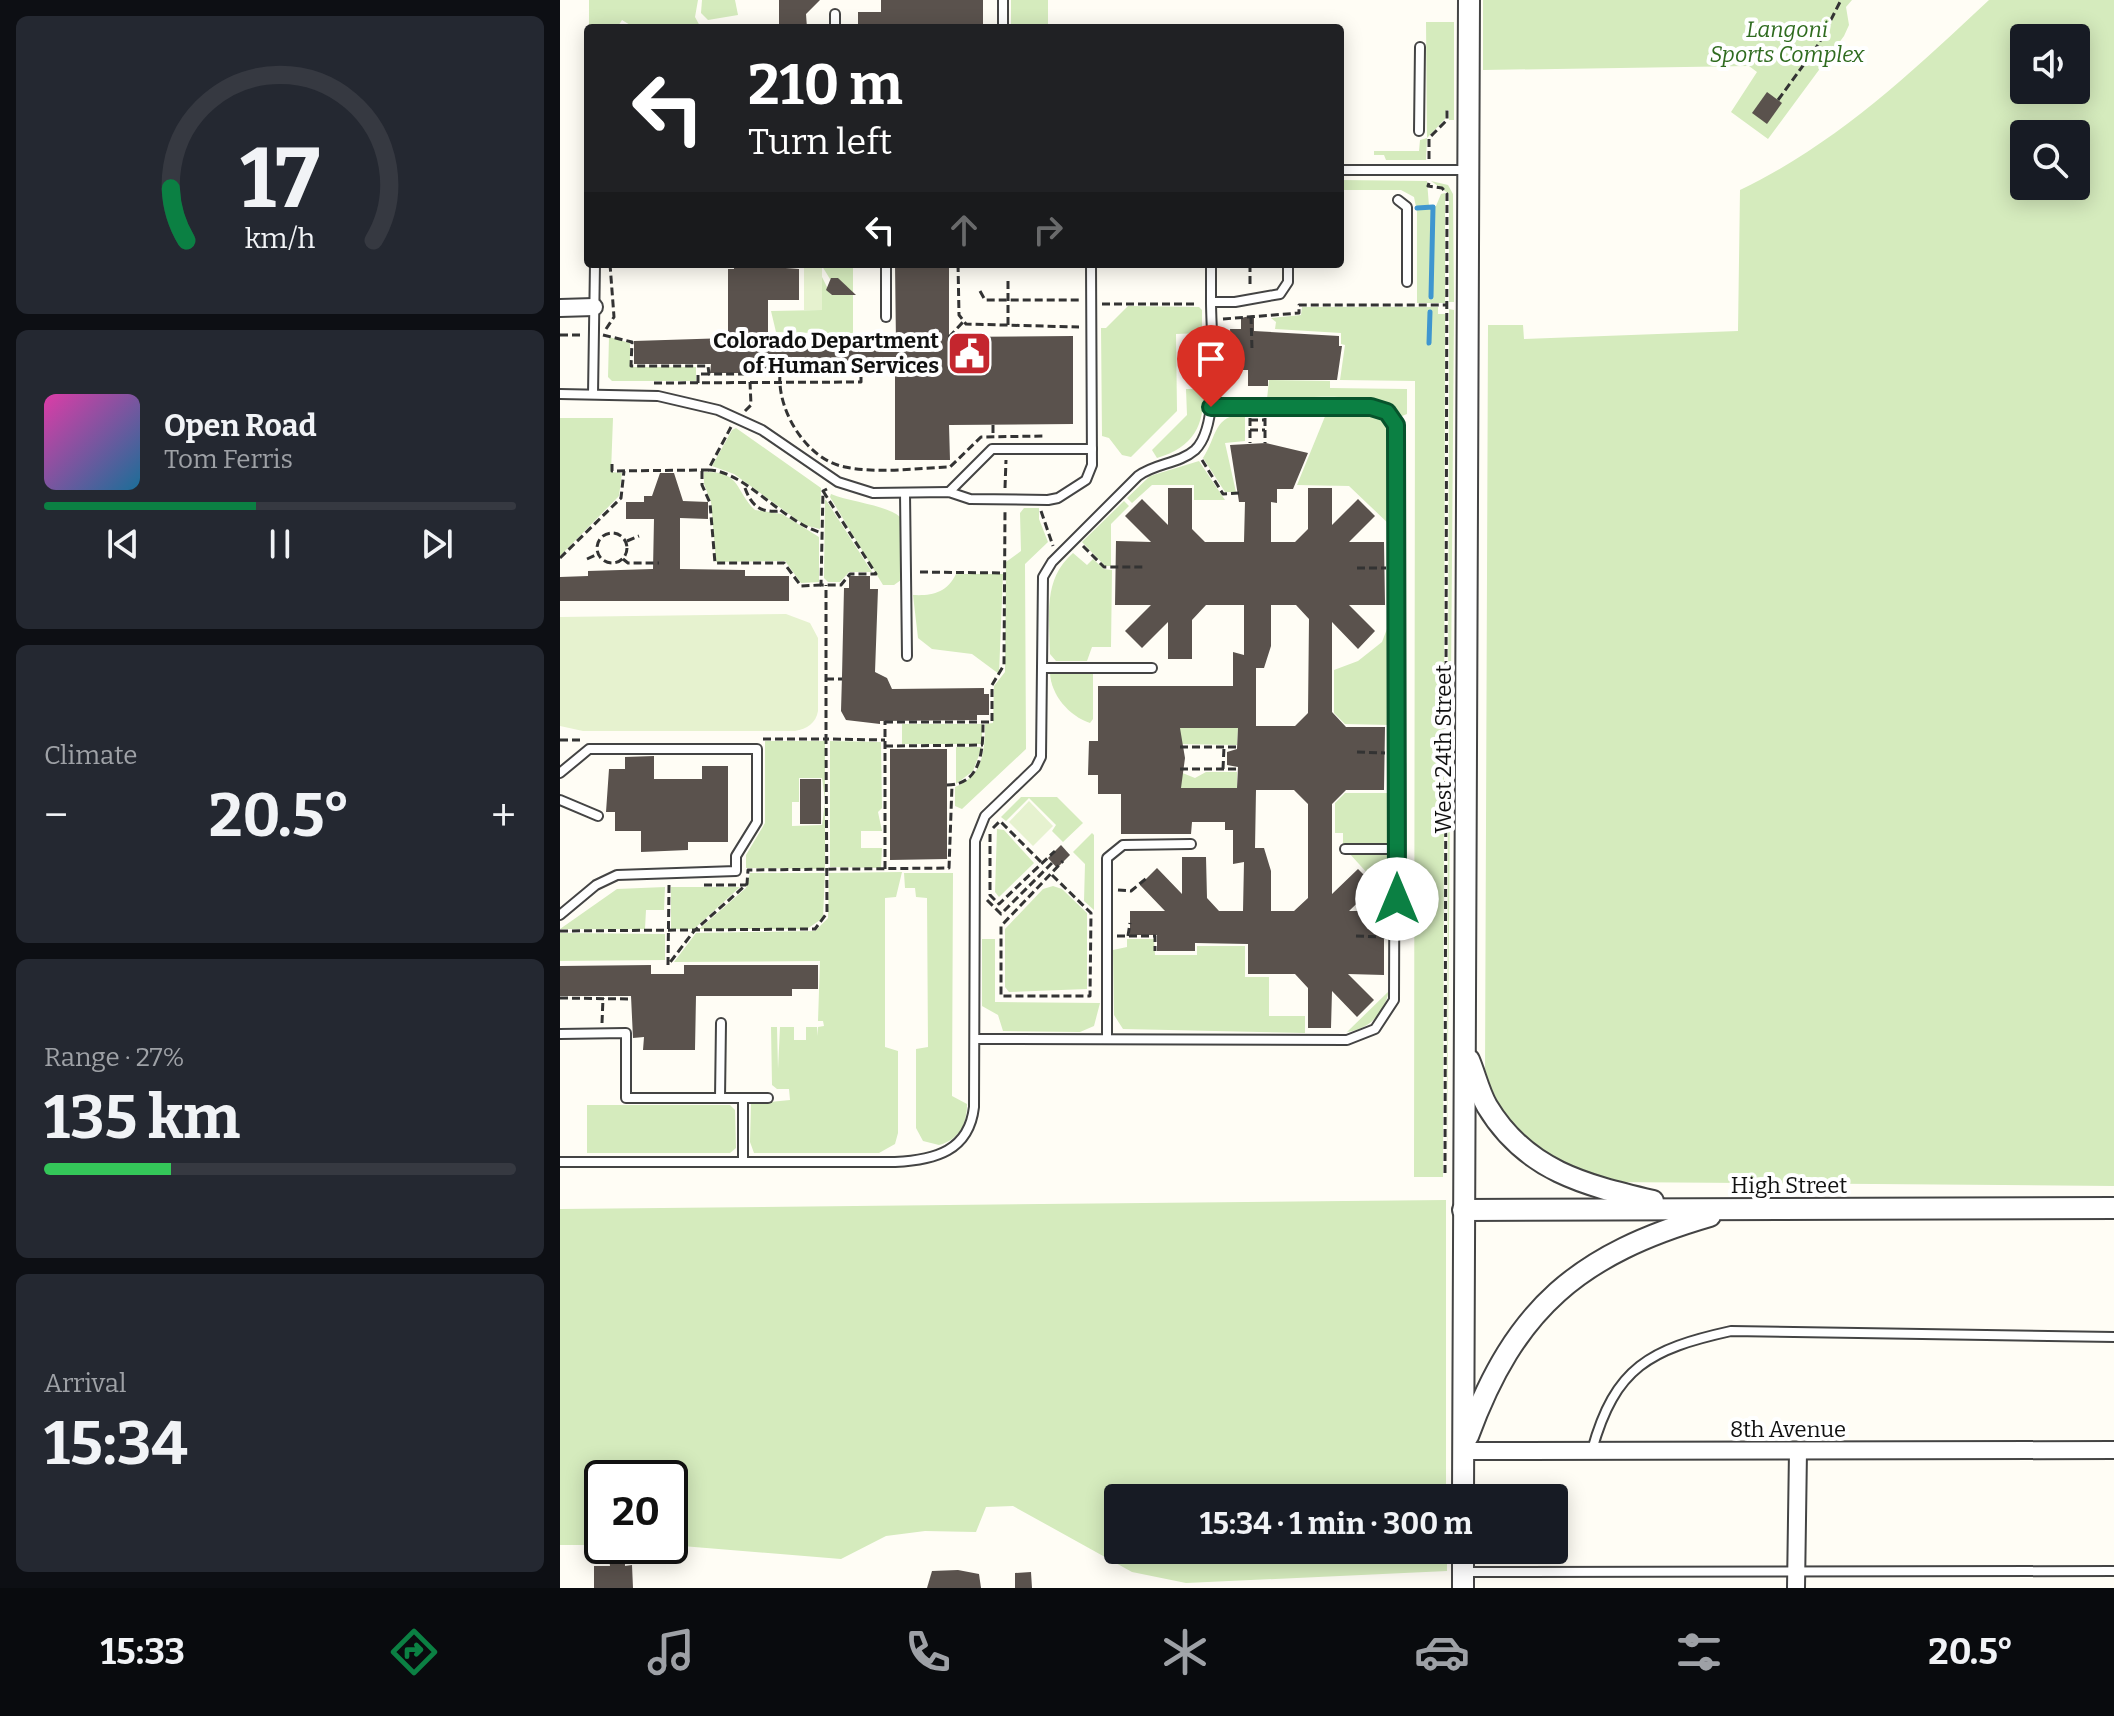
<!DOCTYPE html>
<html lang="en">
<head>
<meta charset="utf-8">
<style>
	body { margin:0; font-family:Bitter,serif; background:#242831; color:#f1f3f6; height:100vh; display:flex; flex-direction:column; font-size:30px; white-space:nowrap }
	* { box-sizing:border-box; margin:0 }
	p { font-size:26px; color:#9ea1a6 }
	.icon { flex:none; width:44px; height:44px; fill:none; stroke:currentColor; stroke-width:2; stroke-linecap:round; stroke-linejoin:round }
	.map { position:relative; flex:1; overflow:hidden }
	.sheet { display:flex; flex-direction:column; gap:16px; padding:16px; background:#0d0f14; width:560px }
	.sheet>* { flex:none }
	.hud { position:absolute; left:24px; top:24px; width:760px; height:244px; border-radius:8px; box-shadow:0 4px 20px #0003; background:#202124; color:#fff; overflow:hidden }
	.tools { position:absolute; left:1450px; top:24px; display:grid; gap:16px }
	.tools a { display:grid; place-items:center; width:80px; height:80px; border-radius:8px; background:#171b24; box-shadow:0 4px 20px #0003; font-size:40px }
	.speed { position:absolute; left:24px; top:1460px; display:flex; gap:16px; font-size:40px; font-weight:700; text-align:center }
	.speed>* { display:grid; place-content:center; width:104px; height:104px; border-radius:50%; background:#171b24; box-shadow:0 4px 20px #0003; line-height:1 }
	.speed .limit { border:4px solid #111; border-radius:12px; background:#fff; color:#111 }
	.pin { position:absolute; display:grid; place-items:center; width:68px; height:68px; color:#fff; margin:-82px -34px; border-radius:50% 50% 50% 0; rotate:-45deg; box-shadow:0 0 8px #0007 }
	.pin .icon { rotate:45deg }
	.me { position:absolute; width:88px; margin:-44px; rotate:0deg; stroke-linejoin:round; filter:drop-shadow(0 0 6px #0008) }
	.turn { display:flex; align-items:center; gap:28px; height:168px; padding:0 32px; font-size:36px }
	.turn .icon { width:104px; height:104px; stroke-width:2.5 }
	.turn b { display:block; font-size:56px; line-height:68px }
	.lanes { display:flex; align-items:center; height:76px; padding:0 32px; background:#0003; justify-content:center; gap:40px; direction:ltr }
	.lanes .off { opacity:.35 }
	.big { font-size:60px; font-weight:700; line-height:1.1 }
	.sheet .tile { flex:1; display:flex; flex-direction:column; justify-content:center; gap:12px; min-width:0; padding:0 28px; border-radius:12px; background:#242831 }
	.sheet .dial { align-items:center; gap:0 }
	.dial svg { height:208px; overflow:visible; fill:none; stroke:#363941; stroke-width:7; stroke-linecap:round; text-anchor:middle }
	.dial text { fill:#f1f3f6; stroke:none }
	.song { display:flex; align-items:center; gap:24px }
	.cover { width:96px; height:96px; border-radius:12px; background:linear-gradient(135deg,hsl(320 70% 55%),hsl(200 70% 35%)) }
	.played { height:8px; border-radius:4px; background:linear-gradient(90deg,#0b8043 45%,#363941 45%) }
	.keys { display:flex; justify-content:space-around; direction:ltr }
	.heat { display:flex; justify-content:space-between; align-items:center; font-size:44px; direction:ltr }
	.charge { height:12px; border-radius:6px; background:linear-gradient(90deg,#34c759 27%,#363941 0) }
	.trip { position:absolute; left:544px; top:1484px; width:464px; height:80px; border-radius:8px; background:#171b24; box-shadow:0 4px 20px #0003; font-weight:700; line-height:80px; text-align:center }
	.tabs { display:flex; height:128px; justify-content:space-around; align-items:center; background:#090b0e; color:#9ea1a6 }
	.tabs .icon { width:56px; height:56px }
	.tabs .current { color:#0b8043 }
	.tabs b { font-size:36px; color:#f1f3f6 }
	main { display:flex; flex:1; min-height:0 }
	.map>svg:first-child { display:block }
	.green { fill:#d5ebbd; fill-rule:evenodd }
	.pitch { fill:#e6f2cf }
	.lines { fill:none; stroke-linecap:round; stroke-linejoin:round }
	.stream { stroke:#3f96cf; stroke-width:5 }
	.building { fill:#5a524d; fill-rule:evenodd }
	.service-casing { stroke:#444; stroke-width:12 }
	.minor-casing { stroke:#444; stroke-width:20 }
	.tertiary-casing { stroke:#444; stroke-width:24 }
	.path { stroke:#333; stroke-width:3; stroke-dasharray:8 4; stroke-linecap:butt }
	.service { stroke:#fff; stroke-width:8 }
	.minor { stroke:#fff; stroke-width:16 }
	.tertiary { stroke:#fff; stroke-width:20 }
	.route-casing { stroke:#07532c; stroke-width:20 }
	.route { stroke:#0b8043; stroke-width:14 }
	.labels { text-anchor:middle; stroke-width:8; stroke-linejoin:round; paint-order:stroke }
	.park-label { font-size:22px; font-style:italic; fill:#2f6b1f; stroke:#fff }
	.poi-label { font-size:22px; font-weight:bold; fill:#111; stroke:#fff; text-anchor:end }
	.street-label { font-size:22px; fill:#111; stroke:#fff }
</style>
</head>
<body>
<main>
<section class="sheet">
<div class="tile dial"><svg viewBox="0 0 100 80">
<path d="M14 69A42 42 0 1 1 86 69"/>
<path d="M14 69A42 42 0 0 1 8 49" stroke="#0b8043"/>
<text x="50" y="56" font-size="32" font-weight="700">17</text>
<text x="50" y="72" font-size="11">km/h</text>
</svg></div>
<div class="tile">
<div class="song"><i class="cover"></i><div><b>Open Road</b><p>Tom Ferris</p></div></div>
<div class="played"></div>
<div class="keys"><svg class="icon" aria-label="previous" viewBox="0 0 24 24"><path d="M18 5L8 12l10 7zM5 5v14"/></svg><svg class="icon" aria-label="pause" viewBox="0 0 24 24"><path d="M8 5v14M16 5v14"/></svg><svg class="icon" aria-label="next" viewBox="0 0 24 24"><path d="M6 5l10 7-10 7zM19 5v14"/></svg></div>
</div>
<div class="tile"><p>Climate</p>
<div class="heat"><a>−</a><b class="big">20.5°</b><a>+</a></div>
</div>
<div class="tile"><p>Range · 27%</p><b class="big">135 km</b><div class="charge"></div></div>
<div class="tile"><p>Arrival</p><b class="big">15:34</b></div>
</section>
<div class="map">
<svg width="1554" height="1588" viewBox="0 0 1554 1588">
	<rect width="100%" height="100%" fill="#fffdf5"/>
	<g class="green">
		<path d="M29,0H138L135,17L141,28H96L87,24L75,28L62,20L57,28H29Z"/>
		<path d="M142,0H175L178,15L148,20L141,13Z"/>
		<rect x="451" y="0" width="37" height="28"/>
		<path d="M923,0H1292L1286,7L1289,25L1284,36L1208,139L1171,112L1197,72L1189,66L923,70Z"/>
		<path d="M1429,0H1554V1186L1047,1182C982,1158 953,1141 925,1075L928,325H963L964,339L1178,331L1180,190C1276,144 1351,73 1429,0ZM1464,38H1516V90H1464ZM1464,134H1516V186H1464Z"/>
		<path d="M866,22H894V120H889V110H886L885,119L867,138L866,160H826L824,155H814V151H859L860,140L867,138Z"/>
		<path d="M780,180L867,181L869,206H876L881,194L885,193V303H857V212L854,197L841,190H780Z"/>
		<path d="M871,181L888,185L893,194L894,302H889V194Z"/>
		<path d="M237,264H293V334L216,332L211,311L262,310V277L271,295L282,291L278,278L270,279L262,266Z"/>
		<path d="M568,306L639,307L642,310V333L616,334L617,411L571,457L562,455L549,438L542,436L541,328H546Z"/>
		<path d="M742,307H878V314H885L883,1177H854L855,381L780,380L785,345L781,344V333L715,329L716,322L711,318L741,315Z"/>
		<path d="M889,309L894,310L887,1177Z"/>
		<path d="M49,337L70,343V367H136V381H52L48,377Z"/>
		<path d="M709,380L770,381V388L847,389V414L842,416C809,388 749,399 707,399Z"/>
		<path d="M626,389H644C644,426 634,447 597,458L592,450L627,415Z"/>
		<path d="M685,414V441L665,443L676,492H665L643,458C657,437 653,415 685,414Z"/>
		<path d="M766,414H813L829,427L831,526L789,486L737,485Z"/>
		<path d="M0,418H53L51,472L62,473L59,496L0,556Z"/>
		<path d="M176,428L261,488L260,529L244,525L174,474L152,466L172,430Z"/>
		<path d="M639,461L665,500H634V485H592L572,503L567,498L590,476Z"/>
		<path d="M144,472C182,471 174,490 195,510L222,514L259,537V582L241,583L225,561L156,562L151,502L144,484Z"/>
		<path d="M271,494C290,502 327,505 340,517L341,580L334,585H323L270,497Z"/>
		<path d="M265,500H266L312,572H289L280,582H268L264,578Z"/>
		<path d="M564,501L569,506L551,524V566H545L522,542Z"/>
		<path d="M464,508H479V519L488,542L465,564L466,749L402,809L395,806V787C423,776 425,751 425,724L433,723L434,686L445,672L446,562L461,551L460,513Z"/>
		<path d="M513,553L527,565L533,559L544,569L552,570L551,647H532L527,661H496L490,654C490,616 482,580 513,553Z"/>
		<path d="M396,574H443L439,674L412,654L372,649L358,638L353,595C371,596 387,593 396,574Z"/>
		<path d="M830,621V725L785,724L774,713V670L798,661L822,642Z"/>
		<path d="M490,673L533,674V719L530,723C509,716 491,695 490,673Z"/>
		<rect x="342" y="724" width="80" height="20"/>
		<path d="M620,728H678L677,745L620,744Z"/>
		<path d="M205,741H265V800L262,778H239V802H232V826L262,825L265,803V869L186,868V855L205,823Z"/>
		<path d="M270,741L321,742L322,808L318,812L322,831H301V848H322L321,868L270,867Z"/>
		<path d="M396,747H422L413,771L396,784Z"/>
		<path d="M620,772L635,778L646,772H677V788H620Z"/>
		<path d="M785,793H830L829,845L783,844V833H775V803Z"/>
		<path d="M461,797H497L523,823L503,842L492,831L496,825L469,798L446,821L441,817Z"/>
		<path d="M437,829L444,830L474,863L439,897L435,892Z"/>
		<path d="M532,833L534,835V910L524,901L525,864L513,852Z"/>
		<path d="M789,853L828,855L829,897Z"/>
		<path d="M342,872L336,897L325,898V1047L338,1051V1133L335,1144L319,1153H194L190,1142L191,1104L230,1100L229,1089H217L212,1085L211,1027H217L218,1069L220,1027H234V1040H246V1027H257L258,1036V1027L264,1026L263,1021H258L260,961L114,962L136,933L255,931L268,918L269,873Z"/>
		<path d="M190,873H265L263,918L247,929H139L186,888Z"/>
		<path d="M344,873H393L392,1096L407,1104C407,1124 399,1140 379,1145L363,1141L356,1128V1049L368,1047L367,898L356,897L355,888H345Z"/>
		<path d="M493,886L502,889L527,913V989L449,992L445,987V929L483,889Z"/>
		<path d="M105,887L104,910H86L85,929H0L57,889Z"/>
		<path d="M111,887H180L134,929H111Z"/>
		<path d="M0,933L105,934V960L0,961Z"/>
		<path d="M422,939H435V1002L540,1003L534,1026L520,1032L443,1031L438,1015L422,1006Z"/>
		<path d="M567,939H594L595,955H637V946H685V977H709V1016H745V1033L563,1029L554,1015L553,950L567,947Z"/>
		<path d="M829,991C824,1013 810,1029 787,1032Z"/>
		<path d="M27,1105H170L175,1110L176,1148L170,1153H27Z"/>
		<path d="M886,1200V1498H558V1550H887V1571L626,1583L572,1572L453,1506L426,1507L416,1532L365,1531L326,1536L281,1559L110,1545V1478H42V1545H0V1209Z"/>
	</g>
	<g class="pitch">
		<rect x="244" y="266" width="18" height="44"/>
		<path d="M226,614L250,623L258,638V711C256,723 247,729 235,731H23L0,726V617Z"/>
		<path d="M469,801L493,826L473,846L449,822Z"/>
	</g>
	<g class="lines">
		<g class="stream">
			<path d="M857,208L873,207L871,297"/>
			<path d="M869,343L870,312"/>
		</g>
	</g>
	<g class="building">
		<path d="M219,0H260L246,14L247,28H219Z"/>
		<path d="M321,0H423V28H298V12H321Z"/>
		<path d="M1207,92L1222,103L1207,124L1192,113Z"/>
		<path d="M174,264L239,269V300H208V338H300L308,340V344H336L335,264H389V337L513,336V424L389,425L390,460H335V363H231V373H150L151,364H74V341L168,338V269H174Z"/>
		<path d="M271,278H278L296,295H272L266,290Z"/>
		<path d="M694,315V331L779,336V346H782L777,380H708V386H688V370H673L670,329H681V318Z"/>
		<path d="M706,443L748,453L733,489H717V503L711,502V542H735L748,529V488H772V525L798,499L815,516L789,542H824L825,605H789L815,631L798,649L772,622V712L786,727H825L824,790H786L772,804V894L798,869L815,886L789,911H824V975L788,974L814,1000L797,1017L772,991L771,1028H748V988L735,974H688V944L635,943V951H597V935H570V911H605L580,885L597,868L622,894V857H646L647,898L659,911H683L684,862L673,864V830H665V822H632L631,834H561V794H538V775H528L529,741H538V686H673V652L684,655V605H646L632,620V659H608V622L582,648L565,631L591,605H555L556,541L591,542L565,516L582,499L608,525V488H632V529L645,542H684L685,502H679L670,445ZM711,605H736L749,619L748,713L735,726H696V668H704L711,646ZM620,728H678L677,749L667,752V765L678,767L677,788H621L625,758ZM696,790H734L748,804V898L734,911H711V871L704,848H695Z"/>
		<path d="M100,473H114L123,501L148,502V519L120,518V569L185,570V576H229V601H0V577L28,576V571L93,569L94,519H66V502H84V496H92Z"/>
		<path d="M289,576H310V589H318L315,672L327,678L332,689L424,688V694H429V715H417V720L320,721V724L286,720L281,711L282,676L284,588H289Z"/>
		<path d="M330,749H387V859L330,860Z"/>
		<path d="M94,756V779H142V766H168V842H128V850L81,852V831H55V812H46L49,769H65V757Z"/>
		<rect x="240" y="779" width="21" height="45"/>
		<path d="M501,845L510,855L497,868L488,858Z"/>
		<path d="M91,965V974H124V965H258V989H232V996H136L135,1050H83L84,1037L73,1038L71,996H0V966Z"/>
		<path d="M49,1557H65V1566L72,1565L73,1588H34V1566H50Z"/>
		<path d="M398,1570L419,1574L421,1588H367L372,1571Z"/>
		<path d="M471,1572L472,1588H455V1573Z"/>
	</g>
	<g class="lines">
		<defs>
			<g id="service">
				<path d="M443,0V28"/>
				<path d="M275,28V14"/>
				<path d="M859,131L860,47"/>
				<path d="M780,170H907"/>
				<path d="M838,200L847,207V282"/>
				<path d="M326,264V317"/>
				<path d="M651,264V302H675L720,294L728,282V264"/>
				<path d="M0,394L98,396L158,410L202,430L278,482L313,493L389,492L410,499L488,500L498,498L526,480L532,465L531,264"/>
				<path d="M33,394L35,264"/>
				<path d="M389,492L432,449H532"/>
				<path d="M345,493L347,656"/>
				<path d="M482,668H592"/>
				<path d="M0,773L29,749H197V822L176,856V871L57,875L36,885L0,915"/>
				<path d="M0,800L38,816"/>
				<path d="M785,849H837"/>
				<path d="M0,1034L66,1033V1098H183V1162"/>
				<path d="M415,1039L787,1040L815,1029L834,1000L836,425L827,412L811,407H651"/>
				<path d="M547,1039V858L563,845L631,844"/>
				<path d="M160,1098L161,1023"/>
				<path d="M183,1098H208"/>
				<path d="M0,1162H335C375,1160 409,1151 414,1107L415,841L425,816L476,767L481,757L483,577L492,562L578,476C595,463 619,464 635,450C661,426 651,337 651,302"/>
				<path d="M1032,1450C1055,1367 1090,1349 1171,1331L1554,1337"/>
				<path d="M904,1572L1554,1571"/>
			</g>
			<g id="minor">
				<path d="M0,308L34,307"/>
				<path d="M903,1451L1554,1450"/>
				<path d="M1236,1588L1238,1451"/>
			</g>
			<g id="tertiary">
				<path d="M909,1060C915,1074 919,1092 927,1106C966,1171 1025,1185 1093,1201"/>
				<path d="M903,1210L1554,1208"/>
				<path d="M908,1436C955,1308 1019,1254 1150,1216"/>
				<path d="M903,1498L909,0"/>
				<path d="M903,1550V1588"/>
			</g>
		</defs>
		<use href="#service" class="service-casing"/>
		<use href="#minor" class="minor-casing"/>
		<use href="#tertiary" class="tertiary-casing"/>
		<g class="path">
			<path d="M78,28H93"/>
			<path d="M1218,100L1258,45L1281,0"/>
			<path d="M869,159V138L887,120V110"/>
			<path d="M869,183L868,186L882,188L887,194L885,1176"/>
			<path d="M398,264L399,315L406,324L519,327"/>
			<path d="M667,264H714"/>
			<path d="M690,264V288"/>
			<path d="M420,291L425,300H520"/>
			<path d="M542,304H638"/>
			<path d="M691,316L692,349"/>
			<path d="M663,319L739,313V305H887"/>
			<path d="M448,325V280"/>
			<path d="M46,329L54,317L50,264"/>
			<path d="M0,335H24"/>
			<path d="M43,335L72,342L71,366H148L149,374H232V365L301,364"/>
			<path d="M389,337L403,322"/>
			<path d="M220,374C217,411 247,460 285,467C318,474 357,468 390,467L421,437L485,436"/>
			<path d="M94,383L301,382V363"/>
			<path d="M138,383V374H149"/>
			<path d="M185,411L191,405L190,382"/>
			<path d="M690,418V443"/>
			<path d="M705,418V443"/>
			<path d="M690,420H705"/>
			<path d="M433,425V436"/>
			<path d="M690,430H705"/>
			<path d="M642,460L663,494L680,493"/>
			<path d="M52,464V471L148,470L171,427"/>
			<path d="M148,470C184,470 222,522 262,533"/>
			<path d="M142,471V485L150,503L155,563H224L241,586L261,585"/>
			<path d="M185,488C191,505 200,513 219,511"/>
			<path d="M445,488L446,460"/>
			<path d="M263,491L316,574H290L281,585H261L263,491L267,489"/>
			<path d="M481,511L493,546"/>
			<circle cx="52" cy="548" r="15"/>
			<path d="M67,541L79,536"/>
			<path d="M523,546L544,567H583"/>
			<path d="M0,558L61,498L64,471"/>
			<path d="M27,559L38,554"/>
			<path d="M63,559L68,563H99"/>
			<path d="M797,568H826"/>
			<path d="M360,572L444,573"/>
			<path d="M266,679H282"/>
			<path d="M325,722H432V685L444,665L445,511"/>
			<path d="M203,739H266V585"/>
			<path d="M0,740H24"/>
			<path d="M325,746L423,745"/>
			<path d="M620,747H677"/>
			<path d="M797,752L825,753"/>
			<path d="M620,769H678"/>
			<path d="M663,769L664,747"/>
			<path d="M387,785C422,785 423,749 423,722"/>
			<path d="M433,828L440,821L481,862"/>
			<path d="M430,834V895L439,904L495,851"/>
			<path d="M325,869V721"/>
			<path d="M492,875L531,913L530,996H441V926L503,861"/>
			<path d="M109,885L108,965L134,931L187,884L188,870L389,868L392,785"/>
			<path d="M144,885H186"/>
			<path d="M558,890L571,891L588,877"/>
			<path d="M427,900L441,914L492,863"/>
			<path d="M0,931L255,929L267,913L266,739L325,740"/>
			<path d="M557,936H595V951"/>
			<path d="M568,936L570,923"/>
			<path d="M796,936L825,937"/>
			<path d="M0,998L69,999"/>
			<path d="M42,1023L43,998"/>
		</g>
		<use href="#service" class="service"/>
		<use href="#minor" class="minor"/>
		<use href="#tertiary" class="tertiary"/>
	</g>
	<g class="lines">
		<defs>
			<path id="route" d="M651,407H811L827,412L836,425L837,899"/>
		</defs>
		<use href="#route" class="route-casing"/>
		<use href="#route" class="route"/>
	</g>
	<defs>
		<symbol id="civic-square" viewBox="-11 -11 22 22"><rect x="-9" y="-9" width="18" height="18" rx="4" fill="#c4262e" stroke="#fff"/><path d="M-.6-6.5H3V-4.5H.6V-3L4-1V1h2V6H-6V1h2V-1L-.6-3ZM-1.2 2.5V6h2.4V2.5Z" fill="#fff"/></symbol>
	</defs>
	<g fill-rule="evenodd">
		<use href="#civic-square" x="384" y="328" width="51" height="51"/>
	</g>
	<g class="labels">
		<g class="park-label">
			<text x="1227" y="37">Langoni<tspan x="1227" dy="25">Sports Complex</tspan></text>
		</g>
		<g class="poi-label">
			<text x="379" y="348">Colorado Department<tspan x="379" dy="25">of Human Services</tspan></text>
		</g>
		<g class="street-label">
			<text transform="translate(883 749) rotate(-90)" y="8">West 24th Street</text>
			<text x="1229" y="1193">High Street</text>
			<text x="1228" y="1437">8th Avenue</text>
		</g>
	</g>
</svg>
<div class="tools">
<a><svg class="icon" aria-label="sound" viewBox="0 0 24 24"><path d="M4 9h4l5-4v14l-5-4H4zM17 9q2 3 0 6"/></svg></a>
<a><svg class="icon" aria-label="search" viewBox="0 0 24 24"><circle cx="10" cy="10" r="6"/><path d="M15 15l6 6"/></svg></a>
</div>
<div class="speed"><div class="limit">20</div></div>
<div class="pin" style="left:651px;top:407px;background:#d93025"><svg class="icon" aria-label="arrive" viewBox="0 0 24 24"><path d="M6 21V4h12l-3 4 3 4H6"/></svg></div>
<svg class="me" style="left:837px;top:899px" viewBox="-20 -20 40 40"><circle r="19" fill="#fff"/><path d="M0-13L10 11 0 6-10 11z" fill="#0b8043"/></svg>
<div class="trip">15:34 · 1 min · 300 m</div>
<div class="hud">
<div class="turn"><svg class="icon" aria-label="left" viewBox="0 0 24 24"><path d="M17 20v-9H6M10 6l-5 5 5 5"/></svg><div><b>210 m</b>Turn left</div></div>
<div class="lanes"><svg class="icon" aria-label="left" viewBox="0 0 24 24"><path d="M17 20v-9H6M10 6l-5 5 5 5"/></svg><svg class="icon off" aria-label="ahead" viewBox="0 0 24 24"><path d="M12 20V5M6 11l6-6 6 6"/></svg><svg class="icon off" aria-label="right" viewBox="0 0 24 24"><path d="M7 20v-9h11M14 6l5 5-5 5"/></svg></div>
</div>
</div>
</main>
<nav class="tabs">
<b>15:33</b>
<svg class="icon current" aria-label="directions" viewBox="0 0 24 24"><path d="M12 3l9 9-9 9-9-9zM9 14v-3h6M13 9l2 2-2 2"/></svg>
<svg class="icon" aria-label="music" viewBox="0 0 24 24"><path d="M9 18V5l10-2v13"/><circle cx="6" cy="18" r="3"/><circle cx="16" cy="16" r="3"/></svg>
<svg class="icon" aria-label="phone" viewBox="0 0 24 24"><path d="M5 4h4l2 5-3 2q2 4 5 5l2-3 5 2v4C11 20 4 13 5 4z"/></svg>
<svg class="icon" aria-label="climate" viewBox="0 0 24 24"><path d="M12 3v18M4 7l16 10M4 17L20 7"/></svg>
<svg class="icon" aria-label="car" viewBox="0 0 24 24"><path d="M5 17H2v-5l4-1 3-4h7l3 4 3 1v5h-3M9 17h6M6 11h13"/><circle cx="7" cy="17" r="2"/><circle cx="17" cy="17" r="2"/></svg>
<svg class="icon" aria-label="filters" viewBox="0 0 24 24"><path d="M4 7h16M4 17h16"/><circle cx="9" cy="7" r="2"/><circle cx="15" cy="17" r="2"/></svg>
<b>20.5°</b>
</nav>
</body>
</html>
